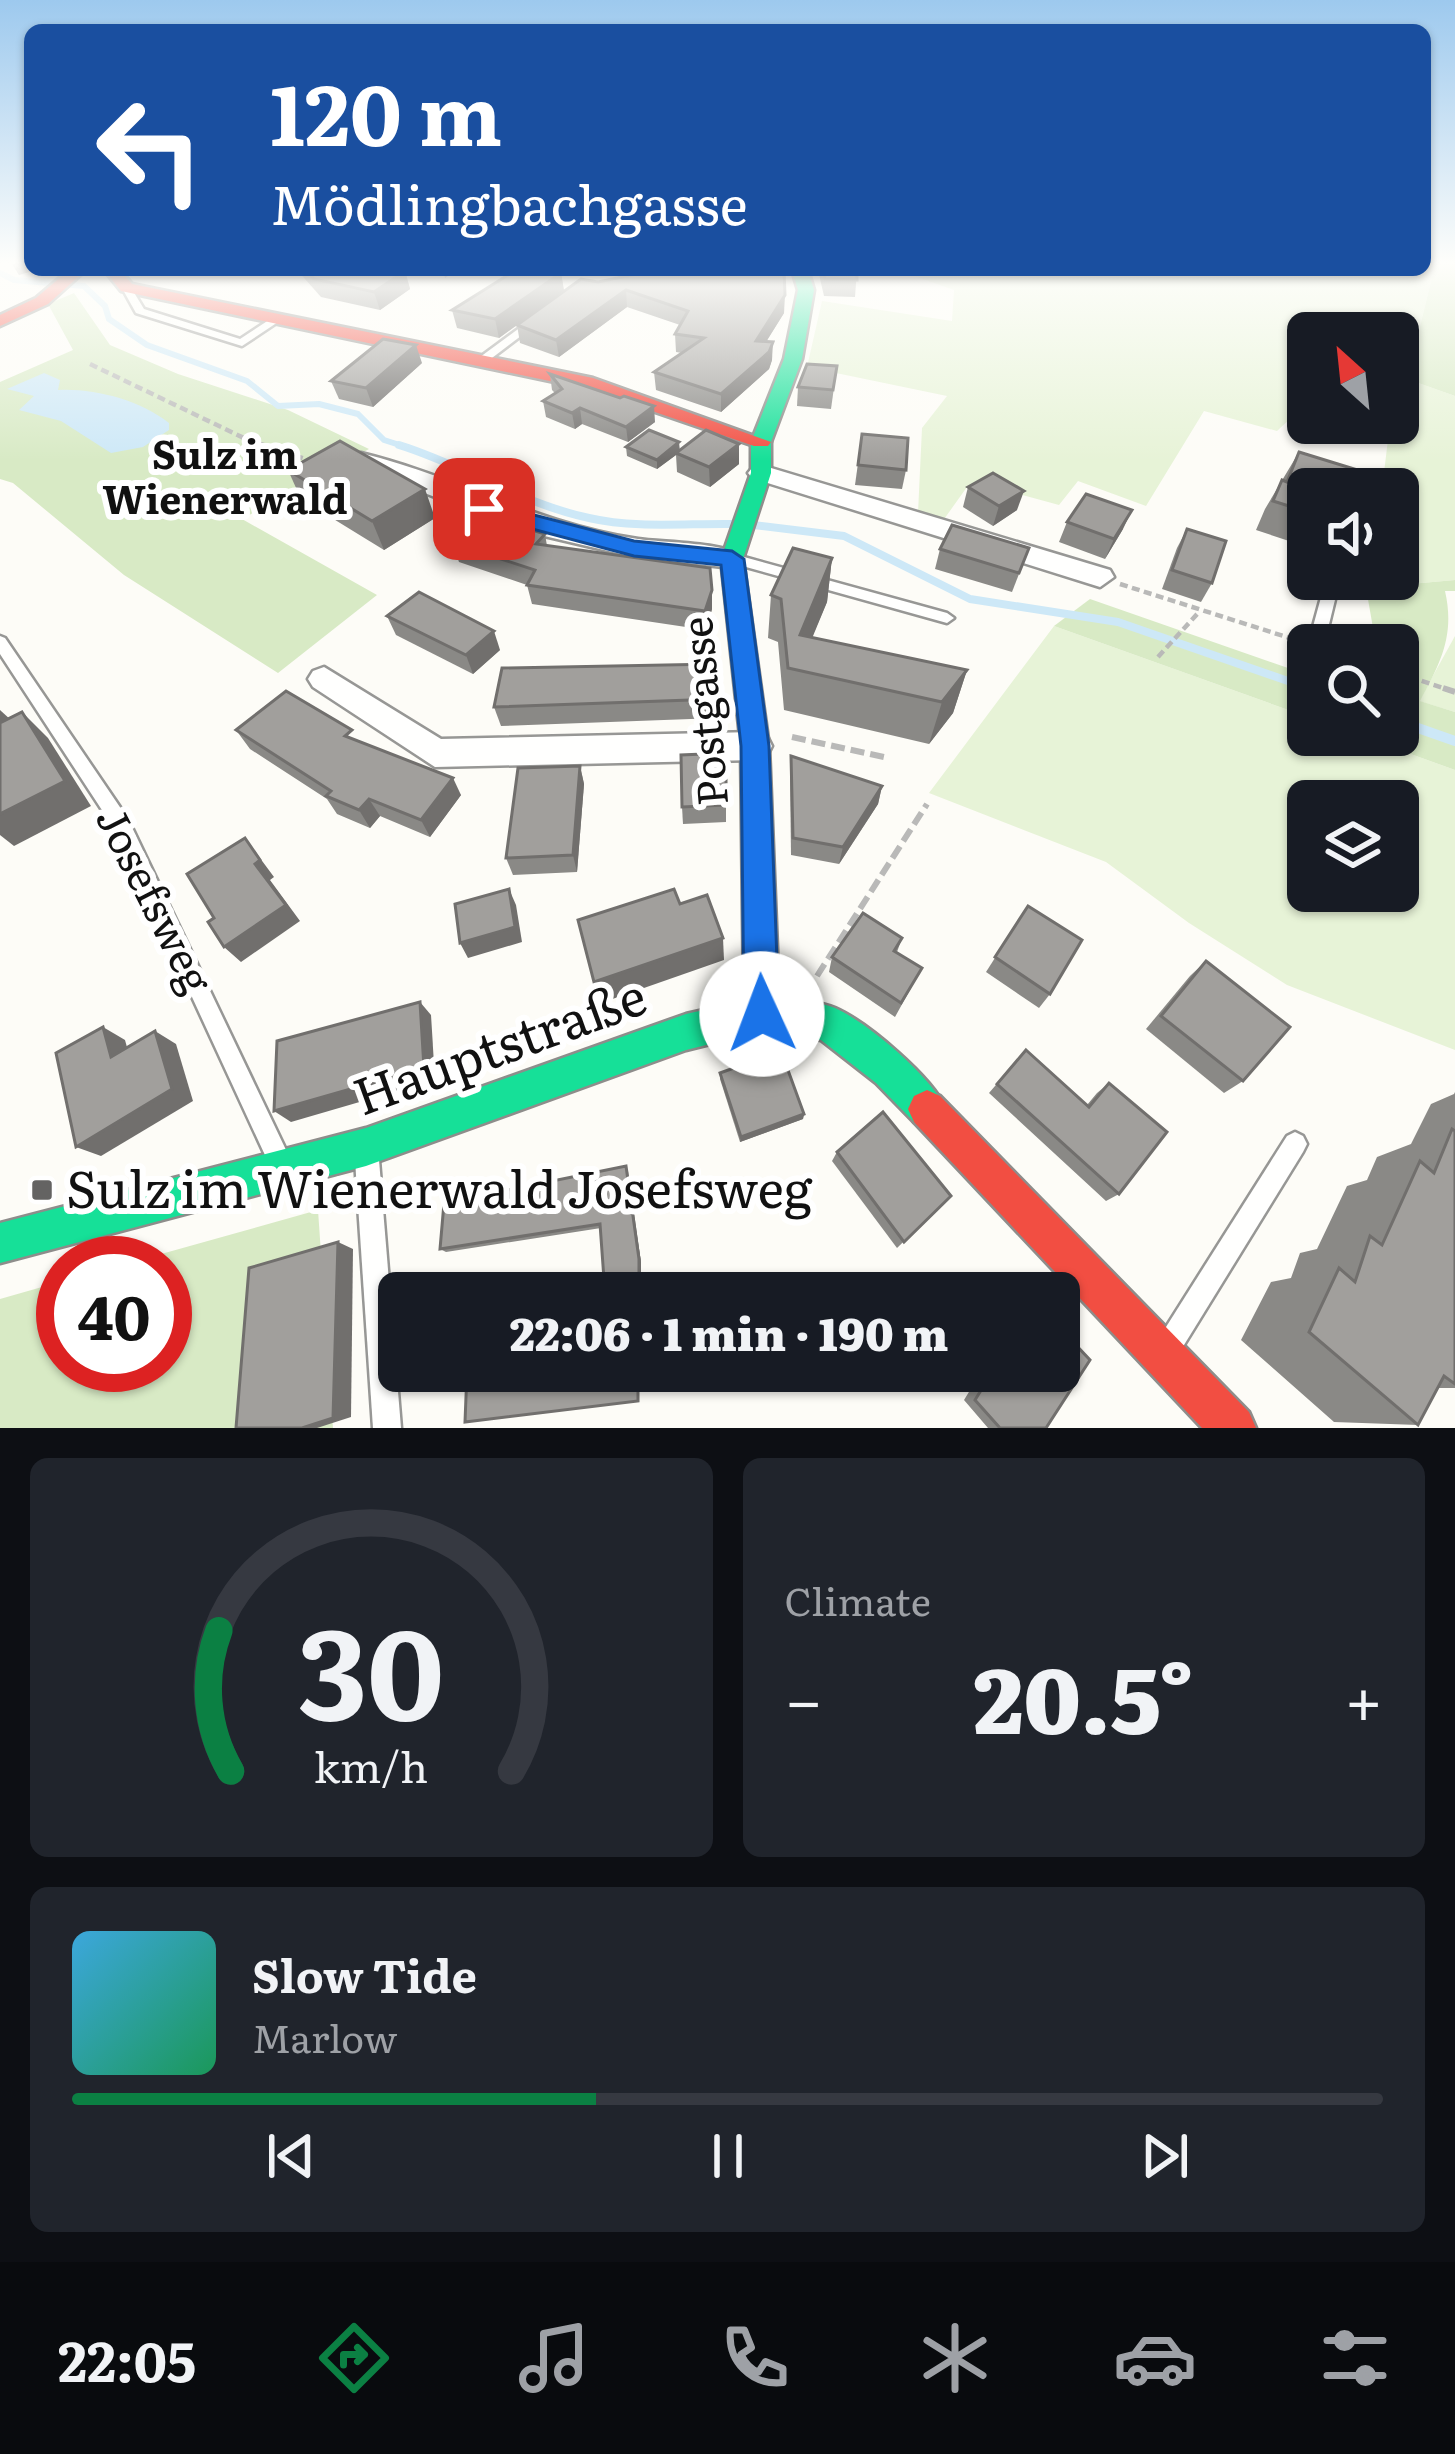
<!DOCTYPE html>
<html lang="en">
<head>
<meta charset="utf-8">
<style>
	body { margin:0; font-family:Literata,serif; background:#20242c; color:#f1f3f6; height:100vh; display:flex; flex-direction:column; font-size:45px; white-space:nowrap }
	* { box-sizing:border-box; margin:0 }
	p { font-size:39px; color:#9ea1a6 }
	.icon { flex:none; width:66px; height:66px; fill:none; stroke:currentColor; stroke-width:2; stroke-linecap:round; stroke-linejoin:round }
	.map { position:relative; height:1428px; overflow:hidden }
	.side { display:flex; flex-direction:column; gap:30px; padding:30px; background:#0d0f14; flex:1 }
	.side>* { flex:none }
	.banner { position:absolute; left:24px; top:24px; width:1407px; height:252px; border-radius:18px; box-shadow:0 3px 9px #0004; background:#1a4fa0; color:#fff; overflow:hidden }
	.needle { width:78px; rotate:333deg }
	.tools { position:absolute; left:1287px; top:312px; display:grid; gap:24px }
	.tools a { display:grid; place-items:center; width:132px; height:132px; border-radius:18px; background:#171b24; box-shadow:0 3px 9px #0004; font-size:60px }
	.speed { position:absolute; left:36px; top:1236px; display:flex; gap:24px; font-size:60px; font-weight:700; text-align:center }
	.speed>* { display:grid; place-content:center; width:156px; height:156px; border-radius:50%; background:#171b24; box-shadow:0 3px 9px #0004; line-height:1 }
	.speed .limit { border:18px solid #d22; background:#fff; color:#111 }
	.pin { position:absolute; display:grid; place-items:center; width:102px; height:102px; color:#fff; margin:-51px; border-radius:24px; box-shadow:0 6px 18px #0006 }
	.me { position:absolute; width:132px; margin:-66px; rotate:358deg; stroke-linejoin:round; filter:drop-shadow(0 0 9px #0008) }
	.turn { display:flex; align-items:center; gap:42px; height:252px; padding:0 48px; font-size:54px }
	.turn .icon { width:156px; height:156px; stroke-width:2.5 }
	.turn b { display:block; font-size:84px; line-height:102px }
	.big { font-size:90px; font-weight:800; line-height:1.1 }
	.side .tile { flex:1; display:flex; flex-direction:column; justify-content:center; gap:18px; min-width:0; padding:0 42px; border-radius:18px; background:#20242c }
	.side .dial { align-items:center; gap:0 }
	.dial svg { height:312px; overflow:visible; fill:none; stroke:#363941; stroke-width:7; stroke-linecap:round; text-anchor:middle }
	.dial text { fill:#f1f3f6; stroke:none }
	.song { display:flex; align-items:center; gap:36px }
	.cover { width:144px; height:144px; border-radius:18px; background:linear-gradient(135deg,hsl(200 70% 55%),hsl(150 70% 35%)) }
	.played { height:12px; border-radius:6px; background:linear-gradient(90deg,#0b8043 40%,#363941 40%) }
	.keys { display:flex; justify-content:space-around; direction:ltr }
	.heat { display:flex; justify-content:space-between; align-items:center; font-size:66px; direction:ltr }
	.side .tiles { flex:1; display:grid; gap:30px; grid-template-columns:1fr 1fr }
	.tile:last-child { grid-column:span 2 }
	.trip { position:absolute; left:378px; top:1272px; width:702px; height:120px; border-radius:18px; background:#171b24; box-shadow:0 3px 9px #0004; font-weight:800; line-height:120px; text-align:center }
	.tabs { display:flex; height:192px; justify-content:space-around; align-items:center; background:#090b0e; color:#9ea1a6 }
	.tabs .icon { width:84px; height:84px }
	.tabs .active { color:#0b8043 }
	.tabs b { font-size:54px; color:#f1f3f6 }
	.map>svg:first-child { display:block }
	.green { fill:#e7f3d7; fill-rule:evenodd }
	.forest { fill:#d8eac5 }
	.water { fill:#cde8f7 }
	.lines { fill:none; stroke-linecap:round; stroke-linejoin:round }
	.stream-far2 { stroke:#cde8f7; stroke-width:6 }
	.stream-far1 { stroke:#cde8f7; stroke-width:8 }
	.stream { stroke:#cde8f7; stroke-width:10 }
	.lane-casing { stroke:#979795; stroke-width:5 }
	.street-casing { stroke:#979795; stroke-width:5 }
	.fast-casing { stroke:#8e8d8b; stroke-width:5 }
	.jam-casing { stroke:#8e8d8b; stroke-width:5 }
	.path-far1 { stroke:#b9b9b8; stroke-width:4.5; stroke-dasharray:8 4.5; stroke-linecap:butt }
	.path { stroke:#b9b9b8; stroke-width:6; stroke-dasharray:14 6; stroke-linecap:butt }
	.lane { fill:#fffffe; fill-rule:evenodd }
	.street { fill:#fffffe; fill-rule:evenodd }
	.fast { fill:#16e098; fill-rule:evenodd }
	.jam { fill:#f24e42; fill-rule:evenodd }
	.wall { fill:#8a8986 }
	.shaded-wall { fill:#716f6d }
	.building { fill:#a19f9c; stroke:#716f6d; stroke-width:3 }
	.route { fill:#1a73e8; stroke:#114b97; stroke-width:3 }
	.poi-dot { fill:#646362; stroke:#fff; stroke-width:4.5 }
	.labels { text-anchor:middle; stroke-width:12; stroke-linejoin:round; paint-order:stroke }
	.far-quarter-label { font-size:39px; font-weight:bold; fill:#111; stroke:#fff }
	.street-label { font-size:42px; fill:#111; stroke:#fff }
	.near-street-label { font-size:51px; fill:#111; stroke:#fff }
	.near-poi-label { font-size:51px; fill:#111; stroke:#fff; text-anchor:start }
</style>
</head>
<body>
<div class="map">
<svg width="1455" height="1428" viewBox="0 0 1455 1428">
	<rect width="100%" height="100%" fill="#fdfcf7"/>
	<g class="green">
		<path d="M1425,261H1436L1407,379L1455,396V580L1366,588L1368,579H1398V489H1382L1390,423H1398V333H1308V402L1277,431L1204,411L1146,506L1078,481L1059,505L989,486L985,492L967,487L942,522L918,513L922,428L947,396L807,367L822,301L952,321L954,290L897,270H1425Z"/>
		<path d="M1054,626L1308,717V735H1358L1455,770V1050L1287,985L1189,923L1106,862L929,793ZM1308,801H1398V891H1308Z"/>
		<path d="M1455,636V712L1419,701Z"/>
	</g>
	<g class="forest">
		<path d="M1436,261H1455V396L1407,379Z"/>
		<path d="M74,293L110,345L178,374L288,410L369,449L242,519L377,595L278,673L124,575L13,483L0,479V382L73,350L48,304Z"/>
		<path d="M1455,580V591H1445C1455,635 1441,662 1420,701L1455,712V770L1358,735H1398V645H1376L1366,588Z"/>
		<path d="M1090,599L1308,675V717L1054,626Z"/>
		<path d="M318,1210L333,1428H0V1299L63,1281V1365H165V1263H129Z"/>
	</g>
	<path class="water" d="M44,373L60,380L58,390C94,388 140,400 169,423V430L143,447L111,453L61,421L19,410L34,396L7,389Z"/>
	<g class="lines">
		<path class="stream-far2" d="M0,273L14,280L84,286L105,306L109,319L147,345L247,381L278,406L319,404L358,414L384,440L409,448"/>
		<g class="stream-far1">
			<path d="M399,445C464,465 522,504 589,518C637,529 687,523 736,524"/>
			<path d="M753,525L844,536L970,599L1118,622L1308,688"/>
		</g>
		<path class="stream" d="M1398,721L1455,741"/>
		<defs>
			<g id="lane">
				<path d="M124,286H130L144,309L240,339L272,318L281,320L242,346L136,313L122,288Z"/>
				<path d="M533,318L542,320L484,364H476V360Z"/>
				<path d="M733,554L947,613L954,618L947,623L728,562L726,559Z"/>
				<path d="M1326,579H1340L1324,645H1308Z"/>
				<path d="M0,636L5,638L128,819L286,1150L290,1158L286,1166L278,1170L270,1166L115,830L0,654Z"/>
				<path d="M1295,1132L1303,1136L1307,1144L1303,1152L1184,1345L1175,1349L1166,1345L1162,1336L1166,1327L1287,1136Z"/>
				<path d="M367,1148L375,1152L379,1160L401,1428H373L355,1160L359,1152Z"/>
			</g>
			<g id="street">
				<path d="M361,453C456,476 540,525 638,539C663,543 732,542 746,559L732,568L634,557L523,531L352,465L349,460L352,455Z"/>
				<path d="M761,465L1110,570L1114,577L1100,587L752,478L748,473L752,468Z"/>
				<path d="M324,667L441,739L755,732L767,736L772,746L767,756L755,760L435,767L313,687L308,679L313,671Z"/>
			</g>
			<path id="fast" d="M792,270H808L814,290L802,359L771,442V473L743,559L769,746L779,999C797,1001 818,1001 835,1008C867,1022 932,1077 946,1109L940,1122L927,1128L914,1122L876,1083L821,1040L762,1031L686,1050L366,1166L0,1263V1223L366,1128L686,1014L744,1001L741,746L721,559L751,473V442L784,359L798,290Z"/>
			<g id="jam">
				<path d="M69,270H86L48,304L0,326V315L36,298Z"/>
				<path d="M104,270H120L132,284L593,378L771,442L768,446H754L588,389L121,291Z"/>
				<path d="M927,1090L940,1096L1249,1412L1256,1428H1202L914,1122L908,1109L914,1096Z"/>
			</g>
		</defs>
		<use href="#lane" class="lane-casing"/>
		<use href="#street" class="street-casing"/>
		<use href="#fast" class="fast-casing"/>
		<use href="#jam" class="jam-casing"/>
		<g class="path-far1">
			<path d="M90,364L246,439L311,461"/>
			<path d="M1120,584L1296,640"/>
			<path d="M1158,657L1199,612"/>
			<path d="M1398,673L1452,691"/>
		</g>
		<g class="path">
			<path d="M1443,688L1455,692"/>
			<path d="M792,737L884,757"/>
			<path d="M817,976L927,804"/>
		</g>
		<use href="#lane" class="lane"/>
		<use href="#street" class="street"/>
		<use href="#fast" class="fast"/>
		<use href="#jam" class="jam"/>
	</g>
	<g class="wall">
		<path d="M297,270H400L405,271L410,289L380,310L321,297Z"/>
		<path d="M818,270H857L855,297L824,296Z"/>
		<path d="M561,273L564,291L499,338L457,328L452,310Z"/>
		<path d="M581,279L784,313L766,342L772,360L769,369L721,412L656,390L654,372L682,353L676,352L675,334L680,325L627,307L559,357L520,343L517,325Z"/>
		<path d="M422,363L373,407L339,399L331,381Z"/>
		<path d="M837,366L831,409L797,406L798,387Z"/>
		<path d="M550,374L655,422L628,442L582,424L575,429L546,417L543,401L555,393L552,390Z"/>
		<path d="M862,434L906,470L902,489L855,485Z"/>
		<path d="M626,447L680,450L739,464L710,487L677,472L676,455L657,469L627,456Z"/>
		<path d="M1299,452L1308,489V527L1300,524L1289,541L1256,530L1265,509Z"/>
		<path d="M288,470L435,518L384,550L301,499Z"/>
		<path d="M968,487L1017,510L993,526L963,507Z"/>
		<path d="M1067,522L1123,529L1105,559L1059,542Z"/>
		<path d="M1187,529L1212,583L1201,602L1162,589L1177,548Z"/>
		<path d="M545,534L547,546L712,609L706,630L532,604L527,585L459,562L452,543Z"/>
		<path d="M1029,548L1012,592L935,569L940,549Z"/>
		<path d="M832,558L827,602L812,637L967,670L953,713L929,744L784,710L778,642L768,638L771,595Z"/>
		<path d="M387,616L500,650L473,674L396,635Z"/>
		<path d="M716,664L718,718L501,726L494,707Z"/>
		<path d="M236,730L357,741L461,795L430,837L380,816L370,828L337,814L327,799L250,749Z"/>
		<path d="M726,753V822L683,824L682,807Z"/>
		<path d="M791,756L882,786L878,804L839,864L791,855L790,774Z"/>
		<path d="M580,766L584,784L577,872L513,875L506,858Z"/>
		<path d="M1028,906L1050,994L1039,1008L986,972Z"/>
		<path d="M902,938L897,952L922,968L895,1017L829,972L832,957Z"/>
		<path d="M1206,961L1243,1081L1224,1093L1146,1029L1190,976Z"/>
		<path d="M1026,1050L1087,1105L1097,1093L1109,1083L1119,1194L1106,1201L989,1093Z"/>
		<path d="M720,1073L804,1114L803,1119L740,1142L720,1079Z"/>
		<path d="M1455,1092V1388H1438L1418,1425L1334,1422L1241,1340L1271,1282L1291,1278L1300,1253L1317,1249L1347,1186L1367,1180L1377,1157L1411,1144L1431,1104L1454,1094Z"/>
		<path d="M837,1152L951,1196L897,1248L832,1161Z"/>
		<path d="M628,1171L641,1262L601,1228L446,1252L440,1249Z"/>
		<path d="M958,1371H1059L1046,1428H988L964,1400L972,1387Z"/>
	</g>
	<g class="shaded-wall">
		<path d="M21,261H30V270H36L19,275L12,264Z"/>
		<path d="M443,270H456L445,278Z"/>
		<path d="M405,271L410,289L380,310L374,292Z"/>
		<path d="M561,273L564,291L499,338L495,319Z"/>
		<path d="M626,290L627,307L559,357L556,340Z"/>
		<path d="M785,295L784,313L756,358V341Z"/>
		<path d="M773,342L772,360L769,369L721,412V394Z"/>
		<path d="M416,345L422,363L373,407L366,388Z"/>
		<path d="M654,406L655,422L628,442L626,427Z"/>
		<path d="M580,408L582,424L575,429L572,413Z"/>
		<path d="M679,442L680,452L657,469V460Z"/>
		<path d="M739,444V464L710,487L709,467Z"/>
		<path d="M425,489L435,518L384,550L372,521Z"/>
		<path d="M1024,491L1017,510L993,526L999,506Z"/>
		<path d="M1132,510L1123,529L1105,559L1114,539Z"/>
		<path d="M832,558L827,602L799,670L800,635Z"/>
		<path d="M712,590V609L706,630L705,611Z"/>
		<path d="M494,631L500,650L473,674L466,655Z"/>
		<path d="M967,670L953,713L929,744L942,702Z"/>
		<path d="M0,710L12,721L0,729Z"/>
		<path d="M22,712L48,738L91,806L14,846L0,835V814Z"/>
		<path d="M580,766L584,784L577,872L573,855Z"/>
		<path d="M453,778L461,795L430,837L421,820Z"/>
		<path d="M882,786L878,804L839,864L843,847Z"/>
		<path d="M369,799L380,816L370,828L359,810Z"/>
		<path d="M245,838L274,877L270,880L300,921L241,962L224,947L255,864Z"/>
		<path d="M509,889L516,905L522,942L468,958L460,943Z"/>
		<path d="M723,938L724,960L601,1003L594,982Z"/>
		<path d="M420,1002L431,1015L435,1080L291,1122L274,1111Z"/>
		<path d="M103,1027L125,1040L133,1069L111,1057Z"/>
		<path d="M155,1031L176,1044L193,1101L101,1156L76,1147Z"/>
		<path d="M804,1114L803,1119L740,1142L741,1137Z"/>
		<path d="M626,1166L641,1262V1293H639Z"/>
		<path d="M338,1242L353,1249L351,1417L317,1428H302Z"/>
	</g>
	<g class="building">
		<path d="M306,270H400L405,271L374,292L314,279Z"/>
		<path d="M516,270H549L561,273L495,319L452,310Z"/>
		<path d="M656,270H784L785,295L756,341L773,342L769,352L721,394L654,372L704,338L675,334L688,311L626,290L556,340L517,325L581,279L598,282Z"/>
		<path d="M823,270H857V280L825,279Z"/>
		<path d="M383,339L416,345L366,388L331,381Z"/>
		<path d="M807,364L837,366L833,390L798,387Z"/>
		<path d="M550,374L620,398L624,396L654,406L626,427L580,408L572,413L543,401L562,389Z"/>
		<path d="M649,430L679,442L657,460L626,447Z"/>
		<path d="M706,430L739,444L709,467L676,453Z"/>
		<path d="M862,434L908,438L906,470L858,465Z"/>
		<path d="M340,441L425,489L372,521L288,470Z"/>
		<path d="M1299,452L1364,472L1358,489H1308V512L1273,501L1282,480L1287,482Z"/>
		<path d="M993,473L1024,491L999,506L968,487Z"/>
		<path d="M1086,494L1132,510L1114,539L1067,522Z"/>
		<path d="M481,514L545,534L536,544L710,568L712,590L705,611L527,585L535,570L452,543Z"/>
		<path d="M952,525L1029,548L1019,573L940,549Z"/>
		<path d="M1187,529L1226,541L1212,583L1172,570Z"/>
		<path d="M793,548L832,558L800,635L967,670L942,702L788,668L781,599L771,595Z"/>
		<path d="M419,592L494,631L466,655L387,616Z"/>
		<path d="M716,664L718,699L494,707L502,668Z"/>
		<path d="M286,691L352,730L345,736L453,778L421,820L369,799L359,810L326,796L331,791L236,730Z"/>
		<path d="M22,712L65,781L0,814V723Z"/>
		<path d="M726,753V805L682,807L681,755Z"/>
		<path d="M791,756L882,786L843,847L793,838Z"/>
		<path d="M580,766L573,855L506,858L518,768Z"/>
		<path d="M245,838L260,860L255,864L286,905L224,947L208,922L214,918L187,874Z"/>
		<path d="M509,889L515,927L460,943L455,904Z"/>
		<path d="M674,889L680,904L707,895L723,938L594,982L578,920Z"/>
		<path d="M1028,906L1082,940L1050,994L995,957Z"/>
		<path d="M863,913L902,938L894,951L922,968L901,1003L832,957Z"/>
		<path d="M1206,961L1290,1027L1243,1081L1161,1016Z"/>
		<path d="M420,1002L424,1068L274,1111L277,1041Z"/>
		<path d="M103,1027L111,1057L155,1031L172,1089L76,1147L56,1053Z"/>
		<path d="M1026,1050L1089,1107L1109,1083L1167,1132L1119,1194L997,1084Z"/>
		<path d="M781,1051L804,1114L741,1137L720,1073Z"/>
		<path d="M883,1112L951,1196L904,1242L837,1152Z"/>
		<path d="M1452,1129L1455,1131V1384L1444,1376L1418,1425L1309,1332L1339,1268L1355,1282L1370,1236L1382,1245L1420,1161L1434,1173Z"/>
		<path d="M626,1166L639,1259V1293H605L600,1224L440,1249L444,1203Z"/>
		<path d="M338,1242L333,1418L302,1428H236L249,1268Z"/>
		<path d="M1059,1327L1090,1360L1046,1428H1000L975,1400L983,1387L970,1371H1059Z"/>
		<path d="M467,1371H638V1401L465,1422Z"/>
	</g>
	<linearGradient id="sky" x2="0" y2="1"><stop stop-color="#9dc9ee"/><stop offset="0.57" stop-color="#fefefb"/><stop offset="1" stop-color="#fefefb" stop-opacity="0"/></linearGradient>
	<rect width="1455" height="461" fill="url(#sky)"/>
	<path class="route" d="M484,502L634,541L732,551L744,559L769,746L779,1014L774,1026L762,1031L749,1026L744,1014L741,746L721,565L634,556L476,514L473,509Z"/>
	<rect class="poi-dot" x="30" y="1178" width="24" height="24" rx="6"/>
	<g class="labels">
		<g class="far-quarter-label">
			<text x="225" y="469">Sulz im<tspan x="225" dy="45">Wienerwald</tspan></text>
		</g>
		<g class="street-label">
			<text transform="translate(705 711) rotate(-95)" y="15">Postgasse</text>
			<text transform="translate(154 900) rotate(63)" y="15">Josefsweg</text>
		</g>
		<g class="near-street-label">
			<text transform="translate(500 1047) rotate(-20)" y="18">Hauptstraße</text>
		</g>
		<g class="near-poi-label">
			<text x="66" y="1208">Sulz im Wienerwald Josefsweg</text>
		</g>
	</g>
</svg>
<div class="tools">
<a><svg class="needle" viewBox="-14 -14 28 28"><path d="M0-13l5 13h-10z" fill="#e53935"/><path d="M0 13l5-13h-10z" fill="#9ea1a6"/></svg></a>
<a><svg class="icon" aria-label="sound" viewBox="0 0 24 24"><path d="M4 9h4l5-4v14l-5-4H4zM17 9q2 3 0 6"/></svg></a>
<a><svg class="icon" aria-label="search" viewBox="0 0 24 24"><circle cx="10" cy="10" r="6"/><path d="M15 15l6 6"/></svg></a>
<a><svg class="icon" aria-label="layers" viewBox="0 0 24 24"><path d="M12 4l9 5-9 5-9-5zM3 14l9 5 9-5"/></svg></a>
</div>
<div class="speed"><div class="limit">40</div></div>
<div class="pin" style="left:484px;top:509px;background:#d93025"><svg class="icon" aria-label="arrive" viewBox="0 0 24 24"><path d="M6 21V4h12l-3 4 3 4H6"/></svg></div>
<svg class="me" style="left:762px;top:1014px" viewBox="-20 -20 40 40"><circle r="19" fill="#fff"/><path d="M0-13L10 11 0 6-10 11z" fill="#1a73e8"/></svg>
<div class="trip">22:06 · 1 min · 190 m</div>
<div class="banner">
<div class="turn"><svg class="icon" aria-label="left" viewBox="0 0 24 24"><path d="M17 20v-9H6M10 6l-5 5 5 5"/></svg><div><b>120 m</b>Mödlingbachgasse</div></div>
</div>
</div>
<section class="side">
<div class="tiles">
<div class="tile dial"><svg viewBox="0 0 100 80">
<path d="M14 69A42 42 0 1 1 86 69"/>
<path d="M14 69A42 42 0 0 1 11 33" stroke="#0b8043"/>
<text x="50" y="56" font-size="32" font-weight="700">30</text>
<text x="50" y="72" font-size="11">km/h</text>
</svg></div>
<div class="tile"><p>Climate</p>
<div class="heat"><a>−</a><b class="big">20.5°</b><a>+</a></div>
</div>
<div class="tile">
<div class="song"><i class="cover"></i><div><b>Slow Tide</b><p>Marlow</p></div></div>
<div class="played"></div>
<div class="keys"><svg class="icon" aria-label="previous" viewBox="0 0 24 24"><path d="M18 5L8 12l10 7zM5 5v14"/></svg><svg class="icon" aria-label="pause" viewBox="0 0 24 24"><path d="M8 5v14M16 5v14"/></svg><svg class="icon" aria-label="next" viewBox="0 0 24 24"><path d="M6 5l10 7-10 7zM19 5v14"/></svg></div>
</div>
</div>
</section>
<nav class="tabs">
<b>22:05</b>
<svg class="icon active" aria-label="directions" viewBox="0 0 24 24"><path d="M12 3l9 9-9 9-9-9zM9 14v-3h6M13 9l2 2-2 2"/></svg>
<svg class="icon" aria-label="music" viewBox="0 0 24 24"><path d="M9 18V5l10-2v13"/><circle cx="6" cy="18" r="3"/><circle cx="16" cy="16" r="3"/></svg>
<svg class="icon" aria-label="phone" viewBox="0 0 24 24"><path d="M5 4h4l2 5-3 2q2 4 5 5l2-3 5 2v4C11 20 4 13 5 4z"/></svg>
<svg class="icon" aria-label="climate" viewBox="0 0 24 24"><path d="M12 3v18M4 7l16 10M4 17L20 7"/></svg>
<svg class="icon" aria-label="car" viewBox="0 0 24 24"><path d="M5 17H2v-5l4-1 3-4h7l3 4 3 1v5h-3M9 17h6M6 11h13"/><circle cx="7" cy="17" r="2"/><circle cx="17" cy="17" r="2"/></svg>
<svg class="icon" aria-label="filters" viewBox="0 0 24 24"><path d="M4 7h16M4 17h16"/><circle cx="9" cy="7" r="2"/><circle cx="15" cy="17" r="2"/></svg>
</nav>
</body>
</html>
